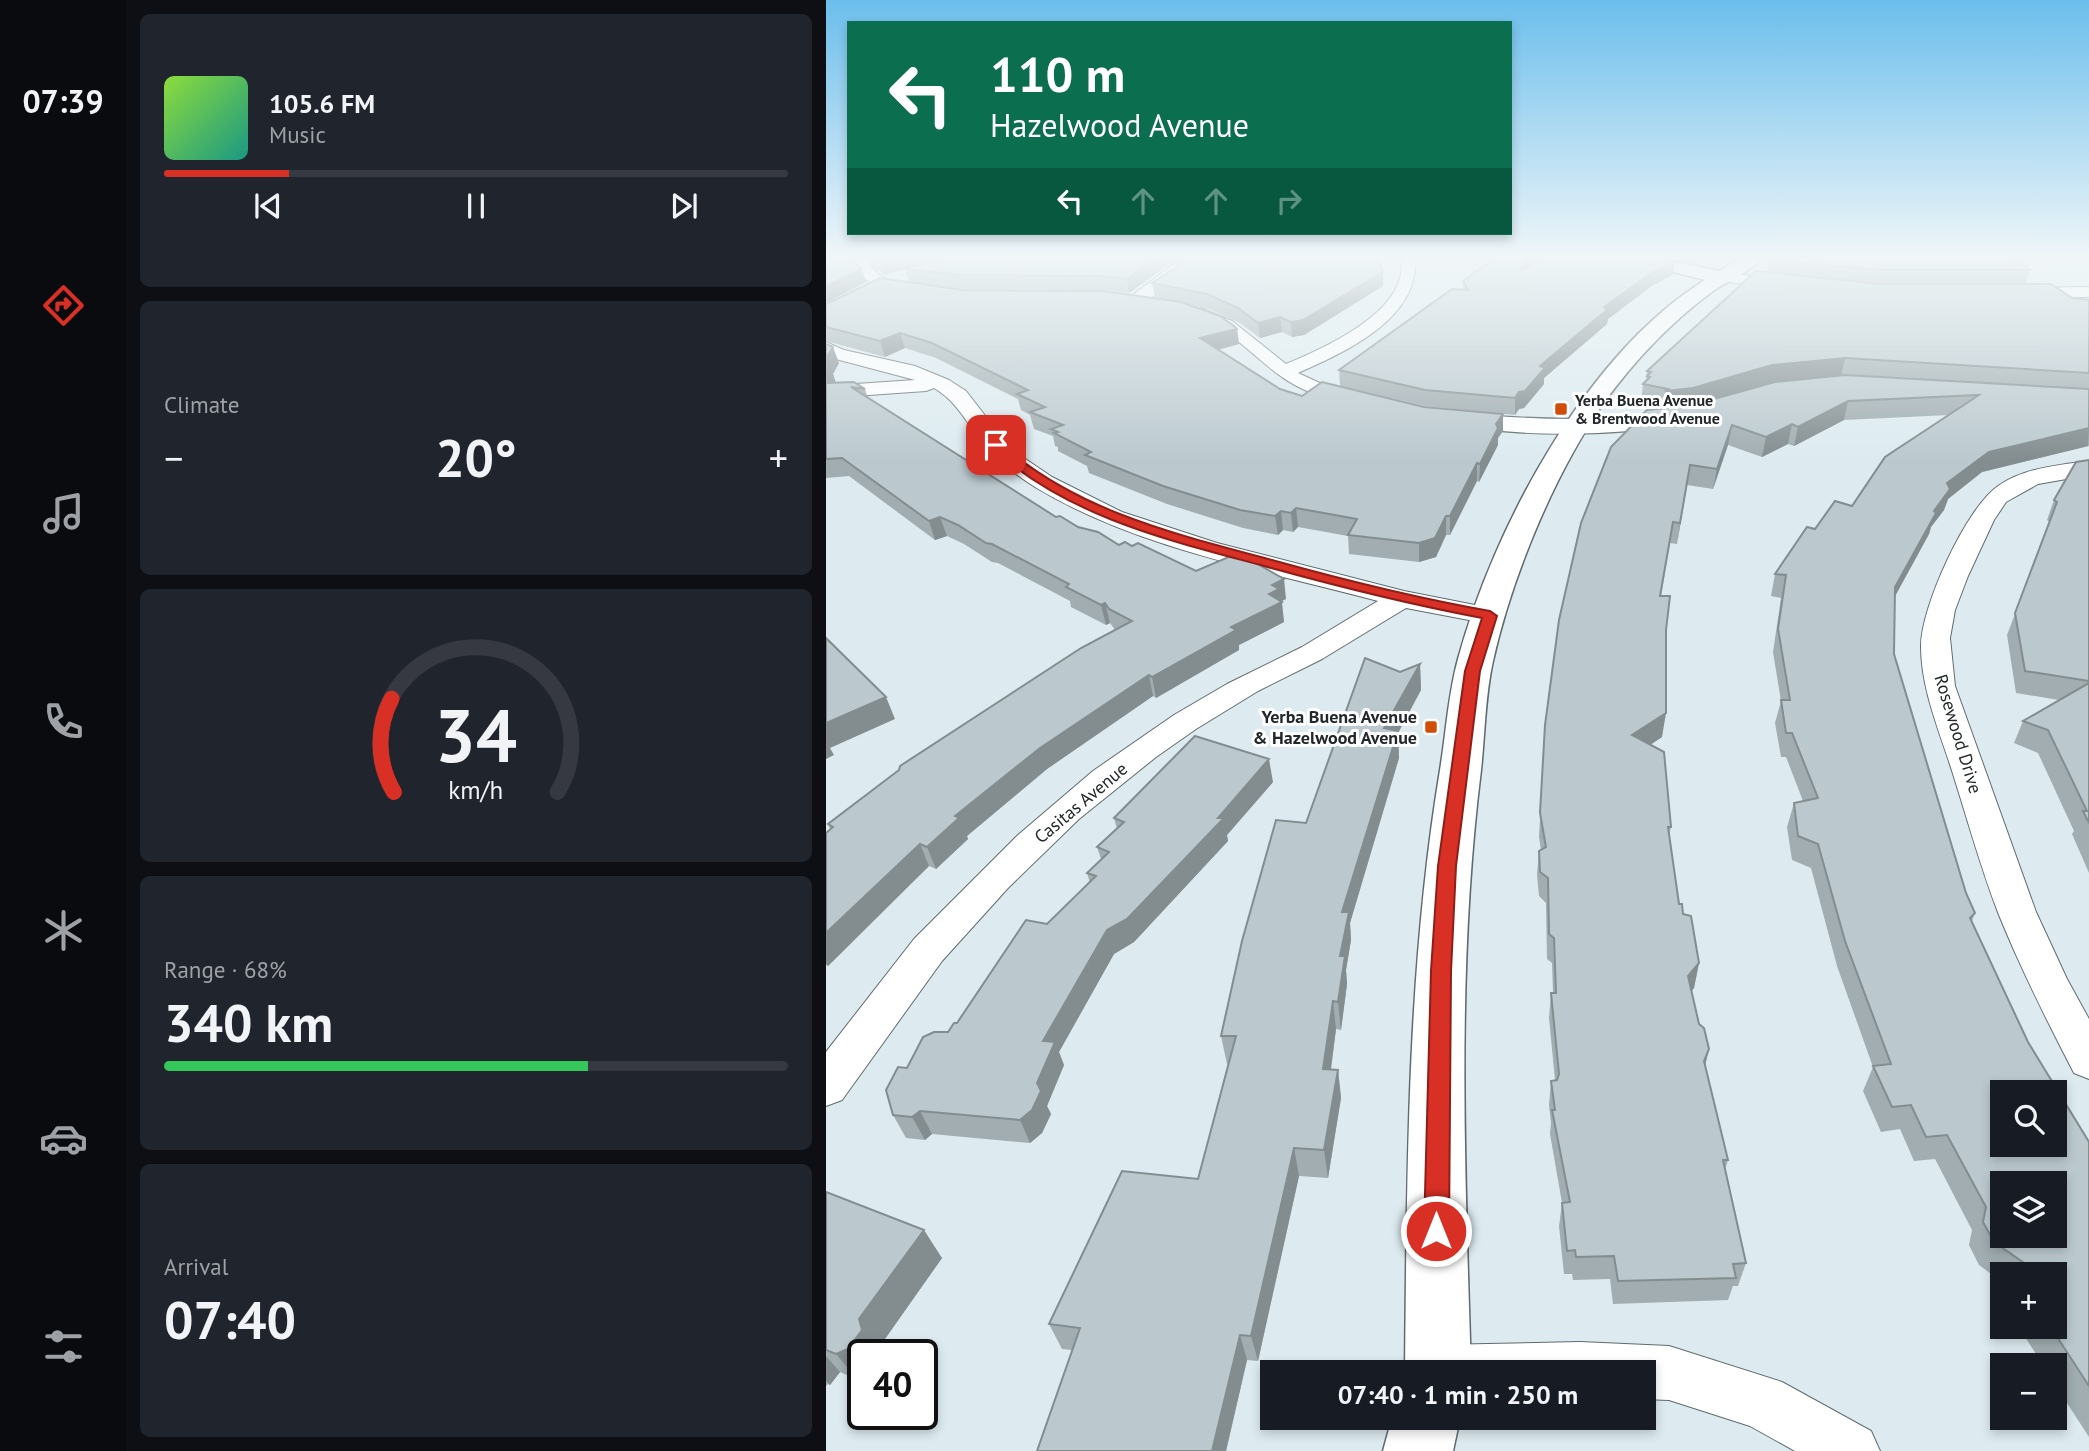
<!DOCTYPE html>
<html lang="en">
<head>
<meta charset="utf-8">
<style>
	body { margin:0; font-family:"PT Sans",sans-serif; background:#20242c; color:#f1f3f6; height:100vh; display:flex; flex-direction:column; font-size:26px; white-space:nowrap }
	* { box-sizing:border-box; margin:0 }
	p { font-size:23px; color:#9ea1a6 }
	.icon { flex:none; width:38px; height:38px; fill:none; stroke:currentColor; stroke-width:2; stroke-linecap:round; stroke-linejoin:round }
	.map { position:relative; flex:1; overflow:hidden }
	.panel { display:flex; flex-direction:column; gap:14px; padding:14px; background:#0d0f14; width:700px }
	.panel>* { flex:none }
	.top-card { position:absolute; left:21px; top:21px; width:665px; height:214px; border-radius:0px; box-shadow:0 4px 10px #0003; background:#0b6e4f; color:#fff; overflow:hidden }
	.buttons { position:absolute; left:1164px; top:1080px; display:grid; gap:14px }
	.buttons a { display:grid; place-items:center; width:77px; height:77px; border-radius:0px; background:#171b24; box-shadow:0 4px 10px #0003; font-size:35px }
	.speed { position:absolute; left:21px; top:1339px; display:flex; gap:14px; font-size:35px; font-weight:700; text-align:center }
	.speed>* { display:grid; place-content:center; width:91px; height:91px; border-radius:50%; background:#171b24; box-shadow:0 4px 10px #0003; line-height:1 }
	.speed .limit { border:4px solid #111; border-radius:10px; background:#fff; color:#111 }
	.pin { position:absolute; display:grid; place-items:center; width:60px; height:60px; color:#fff; margin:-30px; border-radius:14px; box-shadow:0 4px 10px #0006 }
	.me { position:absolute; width:77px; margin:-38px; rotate:0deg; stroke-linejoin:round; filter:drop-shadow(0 0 5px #0008) }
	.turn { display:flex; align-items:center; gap:24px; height:147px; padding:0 28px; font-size:32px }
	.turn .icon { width:91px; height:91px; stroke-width:2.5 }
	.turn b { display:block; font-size:49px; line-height:60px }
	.lanes { display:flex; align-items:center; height:66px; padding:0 28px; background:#0003; justify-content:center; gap:35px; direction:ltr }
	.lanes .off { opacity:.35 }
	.big { font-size:52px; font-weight:700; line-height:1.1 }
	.panel .card { flex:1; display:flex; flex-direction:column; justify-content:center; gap:10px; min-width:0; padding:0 24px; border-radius:10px; background:#20242c }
	.panel .dial { align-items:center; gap:0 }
	.dial svg { height:182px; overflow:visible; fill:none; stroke:#363941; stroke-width:7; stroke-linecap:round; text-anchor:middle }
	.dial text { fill:#f1f3f6; stroke:none }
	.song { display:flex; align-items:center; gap:21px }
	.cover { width:84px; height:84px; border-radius:10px; background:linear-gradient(135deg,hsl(90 70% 55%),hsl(170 70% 35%)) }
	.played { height:7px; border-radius:4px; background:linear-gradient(90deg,#d93025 20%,#363941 20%) }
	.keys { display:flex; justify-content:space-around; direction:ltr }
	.heat { display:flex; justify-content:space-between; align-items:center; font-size:38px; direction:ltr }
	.charge { height:10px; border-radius:5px; background:linear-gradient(90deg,#34c759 68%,#363941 0) }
	.trip { position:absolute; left:434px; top:1360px; width:396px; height:70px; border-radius:0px; background:#171b24; box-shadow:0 4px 10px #0003; font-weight:700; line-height:70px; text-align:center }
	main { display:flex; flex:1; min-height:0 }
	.tab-bar { display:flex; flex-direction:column; width:126px; justify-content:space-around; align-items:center; background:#090b0e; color:#9ea1a6 }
	.tab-bar .icon { width:49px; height:49px }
	.tab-bar .selected { color:#d93025 }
	.tab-bar b { font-size:32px; color:#f1f3f6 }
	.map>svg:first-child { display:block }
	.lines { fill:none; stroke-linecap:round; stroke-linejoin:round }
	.minor-casing { stroke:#5f6b6f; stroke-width:2 }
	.tertiary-casing { stroke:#5f6b6f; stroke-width:3 }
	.minor { fill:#fff; fill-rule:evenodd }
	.tertiary { fill:#fff; fill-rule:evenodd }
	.wall { fill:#a1adb1 }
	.shaded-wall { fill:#838d90 }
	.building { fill:#bbc9ce; stroke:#838d90; stroke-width:2; fill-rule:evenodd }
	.route { fill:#d93025; stroke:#8d1f18; stroke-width:2 }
	.poi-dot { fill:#d24d07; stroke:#fff; stroke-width:2.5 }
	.labels { text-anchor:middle; stroke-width:6; stroke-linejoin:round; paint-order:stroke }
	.far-poi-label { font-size:16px; font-weight:bold; fill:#222729; stroke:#fff; text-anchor:start }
	.poi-label { font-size:18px; font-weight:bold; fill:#222729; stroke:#fff; text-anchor:end }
	.street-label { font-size:18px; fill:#222729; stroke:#fff }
</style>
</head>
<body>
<main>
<nav class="tab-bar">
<b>07:39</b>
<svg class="icon selected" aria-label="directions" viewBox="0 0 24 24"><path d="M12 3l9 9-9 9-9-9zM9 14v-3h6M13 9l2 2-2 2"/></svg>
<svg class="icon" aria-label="music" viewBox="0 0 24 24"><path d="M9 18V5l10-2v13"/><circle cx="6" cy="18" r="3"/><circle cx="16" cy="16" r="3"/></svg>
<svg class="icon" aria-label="phone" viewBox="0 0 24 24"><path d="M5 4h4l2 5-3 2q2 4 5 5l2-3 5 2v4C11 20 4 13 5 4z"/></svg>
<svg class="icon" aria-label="climate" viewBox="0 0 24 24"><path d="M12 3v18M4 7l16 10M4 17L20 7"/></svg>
<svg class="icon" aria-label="car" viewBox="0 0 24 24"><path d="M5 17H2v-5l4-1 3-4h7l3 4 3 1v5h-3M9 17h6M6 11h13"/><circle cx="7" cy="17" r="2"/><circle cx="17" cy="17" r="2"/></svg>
<svg class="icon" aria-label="filters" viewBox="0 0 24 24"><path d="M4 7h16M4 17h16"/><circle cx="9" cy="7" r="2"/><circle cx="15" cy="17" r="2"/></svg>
</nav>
<section class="panel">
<div class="card">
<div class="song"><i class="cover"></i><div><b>105.6 FM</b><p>Music</p></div></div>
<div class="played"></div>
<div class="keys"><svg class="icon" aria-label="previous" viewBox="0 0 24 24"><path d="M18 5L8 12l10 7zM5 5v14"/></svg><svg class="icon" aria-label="pause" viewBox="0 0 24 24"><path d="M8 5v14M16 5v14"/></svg><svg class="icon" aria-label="next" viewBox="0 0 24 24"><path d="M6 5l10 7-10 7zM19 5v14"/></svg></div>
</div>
<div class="card"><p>Climate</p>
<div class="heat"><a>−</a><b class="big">20°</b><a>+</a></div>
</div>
<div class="card dial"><svg viewBox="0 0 100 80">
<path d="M14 69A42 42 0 1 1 86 69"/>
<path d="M14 69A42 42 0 0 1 13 28" stroke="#d93025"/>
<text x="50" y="56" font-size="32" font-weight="700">34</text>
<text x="50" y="72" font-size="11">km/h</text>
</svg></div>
<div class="card"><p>Range · 68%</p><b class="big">340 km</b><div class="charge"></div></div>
<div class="card"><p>Arrival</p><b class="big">07:40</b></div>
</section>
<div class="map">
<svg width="1263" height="1451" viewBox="0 0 1263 1451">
	<rect width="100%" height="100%" fill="#ddebf0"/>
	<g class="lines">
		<defs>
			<g id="minor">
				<path d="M27,257H41C48,282 74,282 96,288L98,291L90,296C64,292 33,287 27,257Z"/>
				<path d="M357,257H373C363,270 321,308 304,303L302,300L304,297Z"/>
				<path d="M575,257H589C595,318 520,352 472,373L498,385L535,396L538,400L535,404C524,407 514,402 503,399C455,385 441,363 404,335C393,326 375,323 367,313L375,308L406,321L460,364C496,349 563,319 574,278C576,272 575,264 575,257Z"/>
				<path d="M894,272L962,280L970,285L962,290L888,280L886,277L888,274Z"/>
				<path d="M1263,287V297L1196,298L1188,293L1196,288Z"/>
				<path d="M0,342L18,350L89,366L123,380L140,391L178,440L198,458L226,477L296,512L391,543L578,591L674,610L678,616L674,622L664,624L580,608L496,659L432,691L370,729L330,757L253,819L182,888L116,961L16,1100L0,1106V1052L88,939L192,835L267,771L348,715L401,684L476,647L552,601C437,570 312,549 209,487C193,477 177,465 163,451C143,429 135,404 108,388L100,391L0,398V386L89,380L6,358L0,355Z"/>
				<path d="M851,412L858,414L861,418L858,422C801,437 684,438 627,423L624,419L627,415L634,413C707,420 778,422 851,412Z"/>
				<path d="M1263,461V475L1212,484L1180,502L1168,520L1142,576L1129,610L1124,638L1129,686L1210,912L1241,979L1263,1019V1079L1248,1073C1221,1021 1195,969 1173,915C1155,869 1142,821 1127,774C1114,732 1095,690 1095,646C1095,607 1140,508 1172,486C1198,468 1232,465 1263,461Z"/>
				<path d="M754,1342L843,1346L956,1382L1045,1431L1054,1451H969L924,1426L843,1400L817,1399V1372H585L593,1353L612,1345Z"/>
			</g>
			<g id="tertiary">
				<path d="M800,257H827L893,271L916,257H937C925,272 903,280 887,291C845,322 807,362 777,404C728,475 686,576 667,661C659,696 659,734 655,770C630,969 639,1171 645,1372H579C581,1171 581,969 614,770C620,734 622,695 632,659C668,527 760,354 879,280L803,261Z"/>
				<path d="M566,1418H634L627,1451H557Z"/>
			</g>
		</defs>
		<use href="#minor" class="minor-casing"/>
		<use href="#tertiary" class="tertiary-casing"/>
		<use href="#minor" class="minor"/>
		<use href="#tertiary" class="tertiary"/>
	</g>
	<g class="wall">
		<path d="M43,257H353L303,293L280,290L141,289L100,285L137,290L341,300L329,297L326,283L349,268L361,257H551L550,258L557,286L478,335L466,337L456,332L434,338L414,323L383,309L362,304L411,329L413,344L392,350L454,389L476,396L677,431L672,438V445L653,482L651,481L624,535H620L610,557L593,562L523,554L522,536L472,527L467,532L457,530L452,535L417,528L341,504L263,473L261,466L232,451V447L229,446L227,436L208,429L204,415L195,410L192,399L110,358L79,348L59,357L0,341V304L83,282L79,269L59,275L46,266Z"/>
		<path d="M671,257H708L704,265L849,261L847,275L827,285L782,319L781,324L718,378V384L698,408L693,409L689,415L599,406L514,386L513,370L637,290V281Z"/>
		<path d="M839,257H881L869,263Z"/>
		<path d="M943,260L1204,270L1200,284L1246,298L1263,300V446L1156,472L1122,499L1118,510L1105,527L1103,534L1068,598V654L1140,893L1149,913L1146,921L1202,1042L1263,1142V1437L1228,1383V1365H1217L1192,1326H1228V1274H1176V1282L1153,1265L1143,1245L1146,1230L1109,1159L1088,1161L1074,1129L1055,1132L1037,1091L1047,1067L1011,966L985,868L966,860L961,827L968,803L977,801L960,757H955L949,723L955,701L947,652L955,598L945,596L949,574L989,529L1026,506L1123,415L1018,420L968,446L962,444L936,457L902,445L887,489L861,485L851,544L844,543L835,596L840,630L836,737L824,745L845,827L843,835L853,904L873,963L868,988L865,991L873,1024L883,1049L879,1066L902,1160L899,1170L920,1263L912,1286H907L902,1300L787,1304L784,1279L747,1280L746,1274H738L733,1226L736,1203L724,1134L725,1123L723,1105L725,1081L729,1080L723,1018L725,993H727L726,963L721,959L720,903L713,896L711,875L713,851L715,850L713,837L718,749L837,408V407L815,402L817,384L820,381L821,371L940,272Z"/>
		<path d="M0,344L13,363L7,374L10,383L39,389L42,398L230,517L293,545L370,571L460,599L455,601L458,622L413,645V650L330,698L327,696L221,769L141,836L142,839L110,869L103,866L2,966L0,965V833L4,829L2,824L289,630L284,623L280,625L245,607L244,601L172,563L166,562L138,544L121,536L109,540L23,476L0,478Z"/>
		<path d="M1263,460V873L1246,834L1248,831L1212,753L1188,743L1197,721L1233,700L1190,693L1181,635L1224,522L1221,520L1228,500Z"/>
		<path d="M594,664L595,690L572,733L573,758L524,923L525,940L520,970L521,984L515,1030L510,1029L505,1070H512L515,1098L502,1178L473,1176L432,1361L421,1360L400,1451H211L246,1350L236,1349L223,1324L372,1179L402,1064H401L395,1036L480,823L574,672Z"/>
		<path d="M447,782L401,835L402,841L308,942L288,954L233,1052L238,1065L221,1106L225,1114L216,1133L204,1143L106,1134L99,1140L80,1138L67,1115L81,1068L122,1032L221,924L264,883L261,873L275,859L271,847L291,829L288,818Z"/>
		<path d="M0,1192L116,1258L54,1346L56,1354H37L32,1380L14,1372L4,1385L2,1384L0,1386Z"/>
	</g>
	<g class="shaded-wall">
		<path d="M69,257H115L59,275L55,261Z"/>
		<path d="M332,257H353L303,293L301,279Z"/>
		<path d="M702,257H708L694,285V271Z"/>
		<path d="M870,257H881L869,263Z"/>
		<path d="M849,261L847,275L827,285L782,319L781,324L718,378V384L698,408L693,409L689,415V398L714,366L778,307L828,271Z"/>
		<path d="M36,269L40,282L0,303V286Z"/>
		<path d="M557,272V286L478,335L466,337L465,322Z"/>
		<path d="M454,317L456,332L434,338L432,323Z"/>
		<path d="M411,329L413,344L376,354L374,338Z"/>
		<path d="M74,333L79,348L59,357L54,341Z"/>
		<path d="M7,347L13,363L7,374L10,383L0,385V359Z"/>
		<path d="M1019,358L1015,376L864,406L837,410L839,391L946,365Z"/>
		<path d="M1022,401L1018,420L968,446L972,427Z"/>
		<path d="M677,414V431L672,438V445L653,482L654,464L670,424Z"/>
		<path d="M966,424L962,444L936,457L940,437Z"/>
		<path d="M906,425L902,445L887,489L891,469Z"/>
		<path d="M1263,428L1262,446L1156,472L1122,499L1118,510L1105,527L1103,534L1062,609L1069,587L1108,511L1121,483L1163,452Z"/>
		<path d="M651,463V481L624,535V516Z"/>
		<path d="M864,465L861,485L851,544L854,523Z"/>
		<path d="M470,508L472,527L467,532L465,513Z"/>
		<path d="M455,511L457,530L452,535L449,516Z"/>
		<path d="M620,516V535L610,557L593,562V543Z"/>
		<path d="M114,517L121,536L109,540L103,521Z"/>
		<path d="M458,579L460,599L454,602H456L458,622L413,645V650L330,698L326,677L405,627L443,594L446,585Z"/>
		<path d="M279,603L284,623L280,625L275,605Z"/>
		<path d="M594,664L595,690L572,733L573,758L524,923L525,940L520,970L521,984L515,1030L512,1002L516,912L558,728Z"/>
		<path d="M323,675L327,696L221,769L141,836L142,839L110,869L101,847L129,816L214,748Z"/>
		<path d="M60,697L69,719L4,748L8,755L0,759V723Z"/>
		<path d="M840,713L836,737L803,759L806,735Z"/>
		<path d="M443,759L447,782L401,835L402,841L308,942L288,954L233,1052L238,1065L221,1106L225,1114L216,1133L204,1143L194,1120L211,1083L217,1041L281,930L392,818Z"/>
		<path d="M94,844L103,866L2,966L0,963V933Z"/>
		<path d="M873,963L868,988L857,1001L862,976Z"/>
		<path d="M507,1001L510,1029L501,1097L497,1069Z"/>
		<path d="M883,1049L877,1073L878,1061Z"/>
		<path d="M512,1070L515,1098L502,1178L498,1150Z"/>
		<path d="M94,1111L106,1134L99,1140L86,1117Z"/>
		<path d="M468,1148L473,1176L432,1361L425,1336Z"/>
		<path d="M98,1230L116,1258L54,1346L56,1354H37V1378L32,1380L10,1354L33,1319Z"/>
		<path d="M414,1335L421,1360L400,1451H386Z"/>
		<path d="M0,1356L14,1372L4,1385L0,1381Z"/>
	</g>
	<g class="building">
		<path d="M0,257H23L36,269L0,286Z"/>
		<path d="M48,257H69L55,261Z"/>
		<path d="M115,257H332L301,279L277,276L137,275L79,269Z"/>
		<path d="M361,257H550L557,272L477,320L465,322L454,317L432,323L412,308L381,294L326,283L349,268Z"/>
		<path d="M671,257H702L694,271L718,257H832L849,261L828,271L778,307L782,309L714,366L719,368L699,391L693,392L689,398L599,390L513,370L626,289L642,290L637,281Z"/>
		<path d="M945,257H1186L1204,270H1055L943,260Z"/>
		<path d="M930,271L1055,284H1225L1246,298L1263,300V373L1019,358L946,365L867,388L839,391L842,389L817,384L824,377L821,376L825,372L821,371Z"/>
		<path d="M54,278L137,290L277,291L355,302L394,316L408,326L411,329L374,338L454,389L476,396L496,382L598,407L677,414L670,424L672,428L654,464L651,463L624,516H620L609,538L593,543L522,535L531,519L470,508L465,513L455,511L449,516L414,510L337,486L259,455L265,452L228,433L232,432L225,429L237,425L204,412L219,407L191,394L202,390L106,343L74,333L54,341L0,327V304Z"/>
		<path d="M0,344L7,347L0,359Z"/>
		<path d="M1019,375L1263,389V428L1163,452L1121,483L1124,489L1108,511L1110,513L1069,587L1068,654L1140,893L1149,913L1144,918L1202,1042L1263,1142V1386L1224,1326H1228V1274H1214L1168,1242L1157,1222L1160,1207L1121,1135L1100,1137L1085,1105L1066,1107L1047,1066L1065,1064L1019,941L992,844L972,836L968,803L992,798L966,733H960L955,700H964L952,629L960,575L949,574L981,527L989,529L1009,501L1026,506L1059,457L1153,395L1022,401L972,427L966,424L940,437L906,425L891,469L864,465L854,523L847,522L834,596H844L840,630V713L806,735L838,752L845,827H842L853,904H856L857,914L865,916L873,963L862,976L873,1024L878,1028L883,1049L878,1061L902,1160H897L920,1263L907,1264L910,1278L792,1281L788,1256L750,1257L749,1250L741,1251L736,1203L744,1202L726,1110H729L725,1081L731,1080L733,1074L725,993H730L728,938L723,934L722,878L714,872L713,851L720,847L714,813L719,725L733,620L755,523L785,447L821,410L870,404L949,382ZM1176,1092H1228V1144H1176ZM1176,1183H1228V1236H1176Z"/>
		<path d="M28,382L39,389L25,387L230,517L234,516L252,527L272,532L293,545L299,542L306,546L312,543L370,571L412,553L458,579L446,585L453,589L443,594L456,602L405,627L410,630L326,677L323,675L214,748L129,816L133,818L101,847L94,844L0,933V833L7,827L2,824L73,770L74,766L255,648L306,621L283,609L279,603L275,605L240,587L243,584L166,544L160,543L132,525L114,517L103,521L16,458L0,459V383Z"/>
		<path d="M1263,460V681L1199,671L1189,613L1231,502L1228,500L1250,462Z"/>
		<path d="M0,638L60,697L0,723Z"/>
		<path d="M539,658L574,672L594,664L558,728L572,731L516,912H523L514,956H519L512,1002L507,1001L497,1069L512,1070L498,1150L468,1148L425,1336L414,1335L386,1451H211L254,1328L223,1324L296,1171L372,1179L410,1036H395L416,941L450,820L480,823Z"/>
		<path d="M1263,683V823L1257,811H1261L1222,730L1197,721Z"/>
		<path d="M369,736L443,759L392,818H398L301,919L281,930L217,1041L229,1042L211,1083L215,1091L206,1110L194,1120L94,1111L86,1117L67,1115L60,1090L72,1067L81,1068L97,1037L108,1032H122L128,1023H131L200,920L221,924L270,876L261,873L283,852L271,847L298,822L288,818Z"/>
		<path d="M0,1192L98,1230L33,1319L36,1330L22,1349L10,1354L0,1350Z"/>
	</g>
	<linearGradient id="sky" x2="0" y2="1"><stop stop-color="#6bbeec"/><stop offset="0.56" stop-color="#f0f6f8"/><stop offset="1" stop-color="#f0f6f8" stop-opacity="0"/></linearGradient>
	<rect width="1263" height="460" fill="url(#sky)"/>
	<path class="route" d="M166,443H174C250,511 349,534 446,560C518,580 590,598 664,611L671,616L654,671L630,866L625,971L623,1231L619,1240L610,1243L601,1240L598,1231L605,971L612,866L639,671L656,618C582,604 510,586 438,566C342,540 242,517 166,448Z"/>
	<g class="poi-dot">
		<rect x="728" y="402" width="14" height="14" rx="3.5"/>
		<rect x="598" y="720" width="14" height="14" rx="3.5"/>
	</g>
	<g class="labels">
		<g class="far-poi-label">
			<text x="749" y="406">Yerba Buena Avenue<tspan x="749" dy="18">&amp; Brentwood Avenue</tspan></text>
		</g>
		<g class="poi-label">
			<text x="591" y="723">Yerba Buena Avenue<tspan x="591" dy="21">&amp; Hazelwood Avenue</tspan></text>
		</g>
		<g class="street-label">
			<text transform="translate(1132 734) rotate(73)" y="6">Rosewood Drive</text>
			<text transform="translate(255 803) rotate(-40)" y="6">Casitas Avenue</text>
		</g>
	</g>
</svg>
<div class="buttons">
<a><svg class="icon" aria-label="search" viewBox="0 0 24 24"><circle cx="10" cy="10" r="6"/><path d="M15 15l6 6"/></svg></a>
<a><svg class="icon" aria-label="layers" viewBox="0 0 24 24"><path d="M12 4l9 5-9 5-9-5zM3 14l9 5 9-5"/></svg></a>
<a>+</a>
<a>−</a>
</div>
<div class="speed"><div class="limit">40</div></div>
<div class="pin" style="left:170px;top:445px;background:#d93025"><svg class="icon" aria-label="arrive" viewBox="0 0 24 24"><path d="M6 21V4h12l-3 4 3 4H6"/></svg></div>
<svg class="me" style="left:610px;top:1231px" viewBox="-20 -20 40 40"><circle r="17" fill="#d93025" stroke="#fff" stroke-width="3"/><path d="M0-11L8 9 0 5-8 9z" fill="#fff"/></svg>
<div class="trip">07:40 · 1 min · 250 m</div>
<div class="top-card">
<div class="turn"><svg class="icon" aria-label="left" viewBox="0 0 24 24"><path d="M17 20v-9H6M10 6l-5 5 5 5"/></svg><div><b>110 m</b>Hazelwood Avenue</div></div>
<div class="lanes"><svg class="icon" aria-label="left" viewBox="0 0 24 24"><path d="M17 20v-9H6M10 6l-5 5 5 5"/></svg><svg class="icon off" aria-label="ahead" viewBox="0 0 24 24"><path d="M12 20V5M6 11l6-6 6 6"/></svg><svg class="icon off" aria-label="ahead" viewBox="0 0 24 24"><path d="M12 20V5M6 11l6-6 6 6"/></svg><svg class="icon off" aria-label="right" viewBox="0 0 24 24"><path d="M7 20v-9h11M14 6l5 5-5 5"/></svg></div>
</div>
</div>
</main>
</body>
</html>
